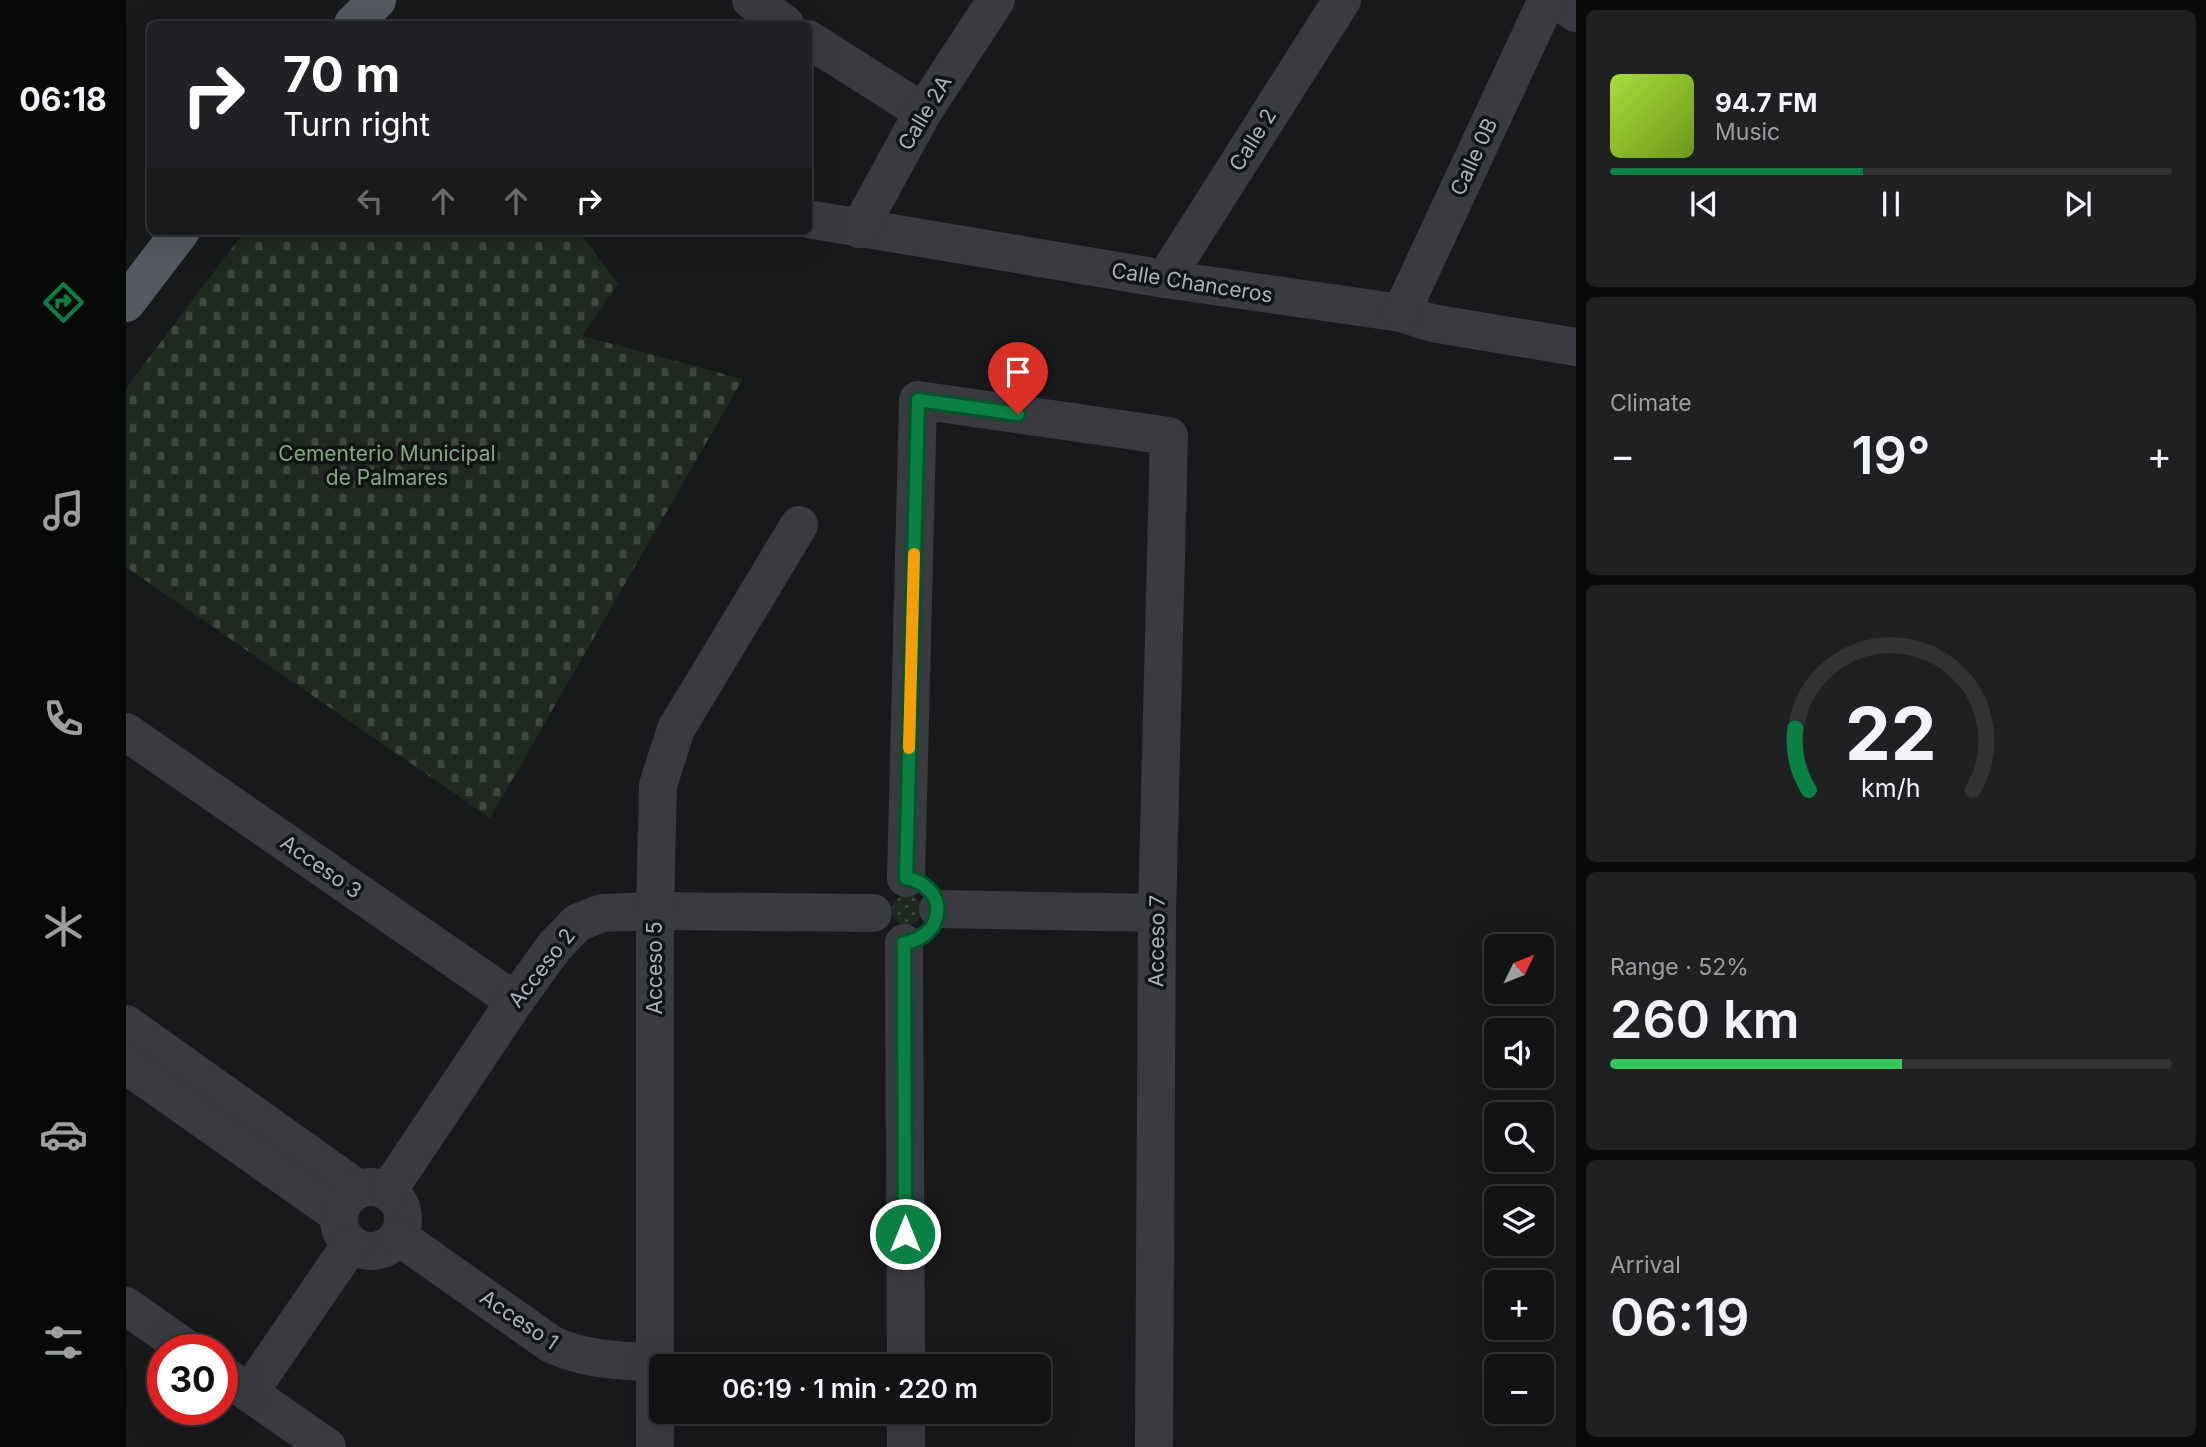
<!DOCTYPE html>
<html lang="en">
<head>
<meta charset="utf-8">
<style>
	body { margin:0; font-family:Inter,sans-serif; background:#1f2022; color:#f1f3f6; height:100vh; display:flex; flex-direction:column; font-size:26px; white-space:nowrap }
	* { box-sizing:border-box; margin:0 }
	p { font-size:23px; color:#9c9ea0 }
	.icon { flex:none; width:38px; height:38px; fill:none; stroke:currentColor; stroke-width:2; stroke-linecap:round; stroke-linejoin:round }
	.map { position:relative; flex:1; overflow:hidden }
	.panel { display:flex; flex-direction:column; gap:10px; padding:10px; background:#0a0a0b; width:630px }
	.panel>* { flex:none }
	.top-card { position:absolute; left:21px; top:21px; width:665px; height:214px; border-radius:10px; box-shadow:0 7px 28px #0002,0 0 0 2px #313234; background:#202124; color:#fff; overflow:hidden }
	.needle { width:46px; rotate:47deg }
	.controls { position:absolute; left:1358px; top:934px; display:grid; gap:14px }
	.controls a { display:grid; place-items:center; width:70px; height:70px; border-radius:10px; background:#121314; box-shadow:0 7px 28px #0002,0 0 0 2px #313234; font-size:35px }
	.speed { position:absolute; left:21px; top:1334px; display:flex; gap:14px; font-size:35px; font-weight:700; text-align:center }
	.speed>* { display:grid; place-content:center; width:91px; height:91px; border-radius:50%; background:#121314; box-shadow:0 7px 28px #0002,0 0 0 2px #313234; line-height:1 }
	.speed .limit { border:10px solid #d22; background:#fff; color:#111 }
	.pin { position:absolute; display:grid; place-items:center; width:60px; height:60px; color:#fff; margin:-72px -30px; border-radius:50% 50% 50% 0; rotate:-45deg; box-shadow:0 0 7px #0007 }
	.pin .icon { rotate:45deg }
	.me { position:absolute; width:77px; margin:-38px; rotate:0deg; stroke-linejoin:round; filter:drop-shadow(0 0 5px #0008) }
	.turn { display:flex; align-items:center; gap:24px; height:147px; padding:0 21px; font-size:32px }
	.turn .icon { width:91px; height:91px; stroke-width:2.5 }
	.turn b { display:block; font-size:49px; line-height:60px }
	.lanes { display:flex; align-items:center; height:66px; padding:0 21px; background:#0003; justify-content:center; gap:35px; direction:ltr }
	.lanes .off { opacity:.35 }
	.big { font-size:52px; font-weight:600; line-height:1.1 }
	.panel .widget { flex:1; display:flex; flex-direction:column; justify-content:center; gap:10px; min-width:0; padding:0 24px; border-radius:10px; background:#1f2022 }
	.panel .dial { align-items:center; gap:0 }
	.dial svg { height:182px; overflow:visible; fill:none; stroke:#313234; stroke-width:7; stroke-linecap:round; text-anchor:middle }
	.dial text { fill:#f1f3f6; stroke:none }
	.song { display:flex; align-items:center; gap:21px }
	.cover { width:84px; height:84px; border-radius:10px; background:linear-gradient(135deg,hsl(80 70% 55%),hsl(80 70% 35%)) }
	.played { height:7px; border-radius:4px; background:linear-gradient(90deg,#0b8043 45%,#313234 45%) }
	.keys { display:flex; justify-content:space-around; direction:ltr }
	.heat { display:flex; justify-content:space-between; align-items:center; font-size:38px; direction:ltr }
	.charge { height:10px; border-radius:5px; background:linear-gradient(90deg,#34c759 52%,#313234 0) }
	.trip { position:absolute; left:523px; top:1354px; width:402px; height:70px; border-radius:10px; background:#121314; box-shadow:0 7px 28px #0002,0 0 0 2px #313234; font-weight:600; line-height:70px; text-align:center }
	main { display:flex; flex:1; min-height:0 }
	.tab-bar { display:flex; flex-direction:column; width:126px; justify-content:space-around; align-items:center; background:#070808; color:#9c9ea0 }
	.tab-bar .icon { width:49px; height:49px }
	.tab-bar .current { color:#0b8043 }
	.tab-bar b { font-size:32px; color:#f1f3f6 }
	.map>svg:first-child { display:block }
	.grass { fill:url(#grass-dots) }
	.cemetery { fill:url(#cemetery-stones) }
	.lines { fill:none; stroke-linecap:round; stroke-linejoin:round }
	.minor { stroke:#393b40; stroke-width:38 }
	.major { stroke:#55595f; stroke-width:38 }
	.route-casing { stroke:#07532c; stroke-width:18 }
	.route { stroke:#0b8043; stroke-width:12 }
	.slow { stroke:#f59e0b; stroke-width:12 }
	.labels { text-anchor:middle; stroke-width:7; stroke-linejoin:round; paint-order:stroke }
	.street-label { font-size:21px; fill:#a9b2bc; stroke:#131416 }
	.park-label { font-size:21px; fill:#82a87f; stroke:#131416 }
</style>
</head>
<body>
<main>
<nav class="tab-bar">
<b>06:18</b>
<svg class="icon current" aria-label="directions" viewBox="0 0 24 24"><path d="M12 3l9 9-9 9-9-9zM9 14v-3h6M13 9l2 2-2 2"/></svg>
<svg class="icon" aria-label="music" viewBox="0 0 24 24"><path d="M9 18V5l10-2v13"/><circle cx="6" cy="18" r="3"/><circle cx="16" cy="16" r="3"/></svg>
<svg class="icon" aria-label="phone" viewBox="0 0 24 24"><path d="M5 4h4l2 5-3 2q2 4 5 5l2-3 5 2v4C11 20 4 13 5 4z"/></svg>
<svg class="icon" aria-label="climate" viewBox="0 0 24 24"><path d="M12 3v18M4 7l16 10M4 17L20 7"/></svg>
<svg class="icon" aria-label="car" viewBox="0 0 24 24"><path d="M5 17H2v-5l4-1 3-4h7l3 4 3 1v5h-3M9 17h6M6 11h13"/><circle cx="7" cy="17" r="2"/><circle cx="17" cy="17" r="2"/></svg>
<svg class="icon" aria-label="filters" viewBox="0 0 24 24"><path d="M4 7h16M4 17h16"/><circle cx="9" cy="7" r="2"/><circle cx="15" cy="17" r="2"/></svg>
</nav>
<div class="map">
<svg width="1450" height="1447" viewBox="0 0 1450 1447">
	<defs>
		<pattern id="grass-dots" width="8" height="8" patternUnits="userSpaceOnUse" patternTransform="scale(1.75)"><rect width="8" height="8" fill="#202920"/><path d="M2 2h.1M6 6h.1" fill="none" stroke="#3e463e" stroke-width="1.8" stroke-linecap="round"/></pattern>
		<pattern id="cemetery-stones" width="16" height="16" patternUnits="userSpaceOnUse" patternTransform="scale(1.75)"><rect width="16" height="16" fill="#202920"/><path d="M2 7V4a2 2 0 0 1 4 0v3zM10 15v-3a2 2 0 0 1 4 0v3z" fill="#3e463e"/></pattern>
	</defs>
	<rect width="100%" height="100%" fill="#18191b"/>
	<circle class="grass" cx="781" cy="910" r="15"/>
	<path class="cemetery" d="M119,231H453L492,284L456,336L617,379L364,818L0,567V388Z"/>
	<g class="lines">
		<g class="minor">
			<path d="M625,0L659,24"/>
			<path d="M1432,0L1450,13"/>
			<path d="M682,39L797,112"/>
			<path d="M682,219L1039,279L1275,313L1306,323L1450,347"/>
			<path d="M733,229L797,112L870,0"/>
			<path d="M1039,279L1216,0"/>
			<path d="M1275,313L1421,0"/>
			<path d="M0,732L389,1001"/>
			<path d="M780,878L792,400L1043,436L1031,913L1028,1447"/>
			<path d="M812,909L1031,913"/>
			<path d="M778,943L780,1367"/>
			<path d="M0,1024L232,1189"/>
			<path d="M0,1065L213,1215"/>
			<circle cx="245" cy="1219" r="32"/>
			<path d="M262,1191L389,1001L428,947L451,923L476,913L529,911L747,913"/>
			<path d="M273,1237L425,1344C458,1360 493,1360 529,1363"/>
			<path d="M0,1306L61,1349"/>
			<path d="M96,1374L201,1447"/>
			<path d="M123,1393L225,1244"/>
			<path d="M780,1412V1447"/>
			<path d="M529,1447V911L532,785L550,729L673,525"/>
		</g>
		<g class="major">
			<path d="M227,24L251,0"/>
			<path d="M0,303L55,231"/>
		</g>
	</g>
	<g class="lines">
		<defs>
			<path id="route" d="M779,1234L778,943C821,936 823,886 780,878L792,400L892,414"/>
		</defs>
		<use href="#route" class="route-casing"/>
		<use href="#route" class="route"/>
		<path class="slow" d="M783,748L788,554"/>
	</g>
	<g class="labels">
		<g class="street-label">
			<text transform="translate(799 113) rotate(-59)" y="7">Calle 2A</text>
			<text transform="translate(1127 140) rotate(-58)" y="7">Calle 2</text>
			<text transform="translate(1348 157) rotate(-65)" y="7">Calle 0B</text>
			<text transform="translate(1066 283) rotate(9)" y="7">Calle Chanceros</text>
			<text transform="translate(195 867) rotate(35)" y="7">Acceso 3</text>
			<text transform="translate(1031 941) rotate(-89)" y="7">Acceso 7</text>
			<text transform="translate(416 968) rotate(-52)" y="7">Acceso 2</text>
			<text transform="translate(529 968) rotate(-90)" y="7">Acceso 5</text>
			<text transform="translate(393 1320) rotate(34)" y="7">Acceso 1</text>
		</g>
		<g class="park-label">
			<text x="261" y="461">Cementerio Municipal<tspan x="261" dy="24">de Palmares</tspan></text>
		</g>
	</g>
</svg>
<div class="controls">
<a><svg class="needle" viewBox="-14 -14 28 28"><path d="M0-13l5 13h-10z" fill="#e53935"/><path d="M0 13l5-13h-10z" fill="#9c9ea0"/></svg></a>
<a><svg class="icon" aria-label="sound" viewBox="0 0 24 24"><path d="M4 9h4l5-4v14l-5-4H4zM17 9q2 3 0 6"/></svg></a>
<a><svg class="icon" aria-label="search" viewBox="0 0 24 24"><circle cx="10" cy="10" r="6"/><path d="M15 15l6 6"/></svg></a>
<a><svg class="icon" aria-label="layers" viewBox="0 0 24 24"><path d="M12 4l9 5-9 5-9-5zM3 14l9 5 9-5"/></svg></a>
<a>+</a>
<a>−</a>
</div>
<div class="speed"><div class="limit">30</div></div>
<div class="pin" style="left:892px;top:414px;background:#d93025"><svg class="icon" aria-label="arrive" viewBox="0 0 24 24"><path d="M6 21V4h12l-3 4 3 4H6"/></svg></div>
<svg class="me" style="left:779px;top:1234px" viewBox="-20 -20 40 40"><circle r="17" fill="#0b8043" stroke="#fff" stroke-width="3"/><path d="M0-11L8 9 0 5-8 9z" fill="#fff"/></svg>
<div class="trip">06:19 · 1 min · 220 m</div>
<div class="top-card">
<div class="turn"><svg class="icon" aria-label="right" viewBox="0 0 24 24"><path d="M7 20v-9h11M14 6l5 5-5 5"/></svg><div><b>70 m</b>Turn right</div></div>
<div class="lanes"><svg class="icon off" aria-label="left" viewBox="0 0 24 24"><path d="M17 20v-9H6M10 6l-5 5 5 5"/></svg><svg class="icon off" aria-label="ahead" viewBox="0 0 24 24"><path d="M12 20V5M6 11l6-6 6 6"/></svg><svg class="icon off" aria-label="ahead" viewBox="0 0 24 24"><path d="M12 20V5M6 11l6-6 6 6"/></svg><svg class="icon" aria-label="right" viewBox="0 0 24 24"><path d="M7 20v-9h11M14 6l5 5-5 5"/></svg></div>
</div>
</div>
<section class="panel">
<div class="widget">
<div class="song"><i class="cover"></i><div><b>94.7 FM</b><p>Music</p></div></div>
<div class="played"></div>
<div class="keys"><svg class="icon" aria-label="previous" viewBox="0 0 24 24"><path d="M18 5L8 12l10 7zM5 5v14"/></svg><svg class="icon" aria-label="pause" viewBox="0 0 24 24"><path d="M8 5v14M16 5v14"/></svg><svg class="icon" aria-label="next" viewBox="0 0 24 24"><path d="M6 5l10 7-10 7zM19 5v14"/></svg></div>
</div>
<div class="widget"><p>Climate</p>
<div class="heat"><a>−</a><b class="big">19°</b><a>+</a></div>
</div>
<div class="widget dial"><svg viewBox="0 0 100 80">
<path d="M14 69A42 42 0 1 1 86 69"/>
<path d="M14 69A42 42 0 0 1 8 42" stroke="#0b8043"/>
<text x="50" y="56" font-size="32" font-weight="700">22</text>
<text x="50" y="72" font-size="11">km/h</text>
</svg></div>
<div class="widget"><p>Range · 52%</p><b class="big">260 km</b><div class="charge"></div></div>
<div class="widget"><p>Arrival</p><b class="big">06:19</b></div>
</section>
</main>
</body>
</html>
